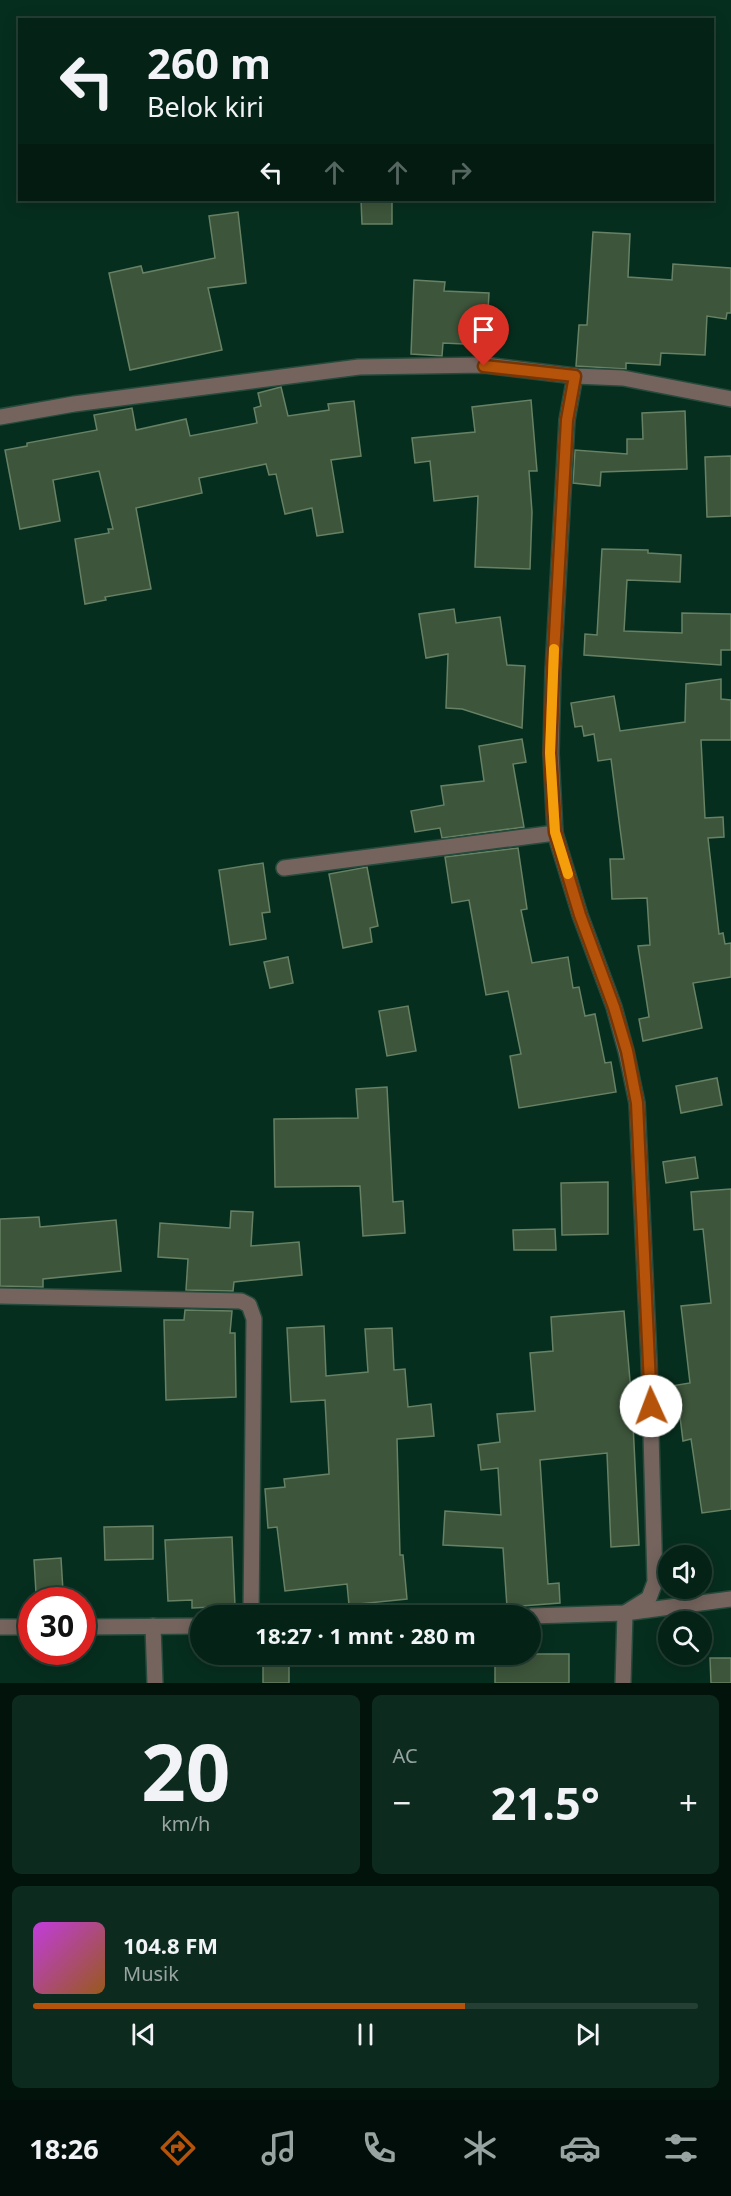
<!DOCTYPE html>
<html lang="id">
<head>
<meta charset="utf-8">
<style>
	body { margin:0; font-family:"Noto Sans",sans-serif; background:#0d2a1f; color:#f1f3f6; height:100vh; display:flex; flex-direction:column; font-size:22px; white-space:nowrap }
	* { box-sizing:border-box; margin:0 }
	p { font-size:20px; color:#97a4a1 }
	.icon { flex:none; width:33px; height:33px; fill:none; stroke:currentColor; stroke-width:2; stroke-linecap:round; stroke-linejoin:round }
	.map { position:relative; height:1683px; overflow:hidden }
	.sheet { display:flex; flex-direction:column; gap:12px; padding:12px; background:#02130c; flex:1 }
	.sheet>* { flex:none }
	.banner { position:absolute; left:18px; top:18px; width:696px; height:183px; border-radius:0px; box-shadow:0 3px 15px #0003,0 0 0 2px #253f35; background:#042216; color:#f1f3f6; overflow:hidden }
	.buttons { position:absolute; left:658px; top:1545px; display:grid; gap:12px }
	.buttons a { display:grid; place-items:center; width:54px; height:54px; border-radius:50%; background:#042216; box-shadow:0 3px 15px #0003,0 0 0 2px #253f35; font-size:30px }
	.speed { position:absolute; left:18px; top:1587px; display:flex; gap:12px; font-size:30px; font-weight:700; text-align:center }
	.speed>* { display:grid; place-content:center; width:78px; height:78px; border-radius:50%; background:#042216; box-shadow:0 3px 15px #0003,0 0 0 2px #253f35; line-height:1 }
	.speed .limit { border:9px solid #d22; background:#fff; color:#111 }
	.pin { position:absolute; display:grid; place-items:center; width:51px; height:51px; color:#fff; margin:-62px -26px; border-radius:50% 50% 50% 0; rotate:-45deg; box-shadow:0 0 6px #0007 }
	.pin .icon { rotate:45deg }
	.me { position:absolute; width:66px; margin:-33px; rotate:358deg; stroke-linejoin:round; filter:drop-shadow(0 0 4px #0008) }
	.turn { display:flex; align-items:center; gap:21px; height:126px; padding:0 30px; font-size:27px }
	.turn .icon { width:78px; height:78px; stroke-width:2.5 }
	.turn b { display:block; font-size:42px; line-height:51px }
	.lanes { display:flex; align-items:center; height:57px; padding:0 30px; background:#0003; justify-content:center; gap:30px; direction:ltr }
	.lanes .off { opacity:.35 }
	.big { font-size:45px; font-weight:700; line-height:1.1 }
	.sheet .card { flex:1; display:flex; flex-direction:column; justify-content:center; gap:9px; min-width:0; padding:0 21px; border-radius:9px; background:#0d2a1f }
	.sheet .dial { align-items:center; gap:0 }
	.dial b { font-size:78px; line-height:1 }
	.song { display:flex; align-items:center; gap:18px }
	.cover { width:72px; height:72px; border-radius:9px; background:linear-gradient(135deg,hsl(290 70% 55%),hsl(30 70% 35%)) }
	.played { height:6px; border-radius:3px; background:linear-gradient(90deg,#b45309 65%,#253f35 65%) }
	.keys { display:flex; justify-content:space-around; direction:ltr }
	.heat { display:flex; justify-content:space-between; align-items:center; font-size:33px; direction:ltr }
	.sheet .tiles { flex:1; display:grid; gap:12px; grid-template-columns:1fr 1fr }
	.card:last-child { grid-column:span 2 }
	.trip { position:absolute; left:190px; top:1605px; width:351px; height:60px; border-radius:30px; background:#042216; box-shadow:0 3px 15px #0003,0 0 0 2px #253f35; font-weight:700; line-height:60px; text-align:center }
	.menu { display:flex; height:96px; justify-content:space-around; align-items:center; background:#020e09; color:#97a4a1 }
	.menu .icon { width:42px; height:42px }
	.menu .selected { color:#b45309 }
	.menu b { font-size:27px; color:#f1f3f6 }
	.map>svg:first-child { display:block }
	.building { fill:#3d553b; stroke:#678164; stroke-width:1.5 }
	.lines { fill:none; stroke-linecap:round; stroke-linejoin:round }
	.minor-casing { stroke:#264a3b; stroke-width:18 }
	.minor { stroke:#75645e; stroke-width:15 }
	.route-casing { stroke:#753606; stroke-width:15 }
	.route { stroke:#b45309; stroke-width:10 }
	.slow { stroke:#f59e0b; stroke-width:10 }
</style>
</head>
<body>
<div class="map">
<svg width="731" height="1683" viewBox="0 0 731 1683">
	<rect width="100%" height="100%" fill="#062e1e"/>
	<g class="building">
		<path d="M361,200H392V224H362Z"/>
		<path d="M238,212L246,283L208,288L222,350L130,370L109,273L141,266L143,273L215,258L209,216Z"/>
		<path d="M593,232L630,234L628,277L672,280L673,264L731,268V313H727L726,319L707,316L705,355L661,353L660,365L626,363V369L576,366L579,325H587Z"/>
		<path d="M414,280L445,282L444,291L489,293L486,345L443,343L442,356L411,354Z"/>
		<path d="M281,387L288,416L329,410L328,404L354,401L361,456L331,460L343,532L317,536L312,508L285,514L276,474L269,475L266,464L199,478L202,493L136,508L151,589L105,597L106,600L85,604L75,539L109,533L108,529H113L99,471L53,480L60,521L20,529L5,450L27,446V443L97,430L94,415L132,408L136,430L186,419L190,436L257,423L254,408L261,406L258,393Z"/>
		<path d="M531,400L537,471H529L532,512L530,569L475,567L478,496L434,501L430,461L415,463L412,438L475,432L472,407Z"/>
		<path d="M685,411L687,469L601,472L600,486L573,483L575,450L627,454V439H643L642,413Z"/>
		<path d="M731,456V516L707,517L705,457Z"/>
		<path d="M602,549L648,550V553L681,555L680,582L627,580L624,631L682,633V613L731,614V650H721V665L584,655L585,634L597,635Z"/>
		<path d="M454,609L456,623L500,617L507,665L525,666L522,728L462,709L446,708L448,654L426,658L419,614Z"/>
		<path d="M721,679V699L731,700V740H701L705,818L723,817L724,837L708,838L719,934L723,933L725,944L731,943V977L693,983L702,1028L643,1041L639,1019L649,1017L638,946L650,945L647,898L612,899L610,859H624L611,759L598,761L594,734L584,736L582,726L575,727L571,703L614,696L620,731L685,722L686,684Z"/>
		<path d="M522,739L526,762L513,764L524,827L442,838L440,828L415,832L411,811L444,805L441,786L484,781L479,746Z"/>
		<path d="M518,848L527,909L521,910L532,963L568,957L573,988L579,987L585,1016L595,1014L605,1063L611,1062L616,1092L519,1108L510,1056L521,1054L508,991L486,995L469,900L452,903L445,857Z"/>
		<path d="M263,863L270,912L262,913L266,939L230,945L219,870Z"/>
		<path d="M367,867L378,926L370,928L372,942L343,948L329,874Z"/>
		<path d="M288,957L293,983L270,988L264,962Z"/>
		<path d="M408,1006L416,1051L387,1056L379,1011Z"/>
		<path d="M717,1078L722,1105L681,1113L676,1086Z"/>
		<path d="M387,1087L393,1202L403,1201L405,1233L363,1236L360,1186L275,1187L274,1119L358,1118L356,1089Z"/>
		<path d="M695,1157L698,1178L666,1183L663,1162Z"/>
		<path d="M608,1182V1234L562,1235L561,1183Z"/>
		<path d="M731,1189V1509L702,1513L691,1439L683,1441L680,1417L660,1420V1388L690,1383L681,1306L711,1303L703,1229L694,1230L691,1192Z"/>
		<path d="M231,1211L253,1212L251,1246L299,1242L302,1275L234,1282L233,1291L186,1290L188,1259L158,1257L160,1223L230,1228Z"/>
		<path d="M39,1217L40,1227L116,1220L121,1271L43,1279V1287L0,1286V1219Z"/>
		<path d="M555,1229L556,1250H514L513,1230Z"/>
		<path d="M185,1310L232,1311L230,1333H235L236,1397L166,1400L164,1320H184Z"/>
		<path d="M624,1311L631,1392L640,1391L641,1423L633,1424L639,1545L611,1547L607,1453L540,1460L548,1584L559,1583L560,1603L507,1607L503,1548L443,1545L445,1511L501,1515L498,1468L481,1470L478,1445L500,1442L497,1414L535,1411L530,1353L553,1351L551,1317Z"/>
		<path d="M324,1326L326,1376L368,1372L365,1329L392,1328L394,1370L405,1369L408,1407L431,1404L434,1436L397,1439L400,1555H403L407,1599L349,1605L347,1584L285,1591L277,1527L268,1528L265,1489L285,1487L284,1479L329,1474L325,1400L291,1402L287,1328Z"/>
		<path d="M153,1526V1559L105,1560L104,1527Z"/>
		<path d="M232,1537L235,1606L192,1608V1600L168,1601L165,1540Z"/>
		<path d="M61,1558L63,1591L36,1593L34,1560Z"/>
		<rect x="263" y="1654" width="26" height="29"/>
		<path d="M504,1654H569V1683H495V1660H504Z"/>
		<path d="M710,1658H731V1683H711Z"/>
	</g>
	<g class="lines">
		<defs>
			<g id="minor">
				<path d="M575,376L567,420L553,672L551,753L555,833L580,915L614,1007L626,1051L637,1103L649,1360L655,1582L649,1598L625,1613"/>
				<path d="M0,417L74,404L359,367L484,365L575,376L623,378L731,399"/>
				<path d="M284,868L555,833"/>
				<path d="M0,1296L241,1301L249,1305L254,1319L251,1616"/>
				<path d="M531,1616L625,1613L731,1599"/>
				<path d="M153,1626L155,1683"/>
				<path d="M0,1627H32"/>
				<path d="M82,1627L201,1626"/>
				<path d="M623,1683L625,1613"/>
			</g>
		</defs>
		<use href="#minor" class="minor-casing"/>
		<use href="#minor" class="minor"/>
	</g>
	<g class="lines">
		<defs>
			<path id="route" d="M484,366L575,376L567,420L553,672L550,753L555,832L580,915L614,1007L627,1051L637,1103L651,1406"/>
		</defs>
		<use href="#route" class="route-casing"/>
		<use href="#route" class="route"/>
		<path class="slow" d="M554,649L550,753L555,832L568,874"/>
	</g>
</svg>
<div class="buttons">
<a><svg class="icon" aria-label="sound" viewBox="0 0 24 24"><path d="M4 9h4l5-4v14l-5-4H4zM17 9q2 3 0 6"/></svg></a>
<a><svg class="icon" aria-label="search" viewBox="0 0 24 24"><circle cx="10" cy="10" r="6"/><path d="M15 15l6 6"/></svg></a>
</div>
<div class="speed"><div class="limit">30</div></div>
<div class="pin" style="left:484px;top:366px;background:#d93025"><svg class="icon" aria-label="arrive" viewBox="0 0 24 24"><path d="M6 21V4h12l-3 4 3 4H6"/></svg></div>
<svg class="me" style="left:651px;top:1406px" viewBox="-20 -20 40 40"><circle r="19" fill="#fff"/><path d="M0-13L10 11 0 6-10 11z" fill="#b45309"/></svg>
<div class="trip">18:27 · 1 mnt · 280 m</div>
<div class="banner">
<div class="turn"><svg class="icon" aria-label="left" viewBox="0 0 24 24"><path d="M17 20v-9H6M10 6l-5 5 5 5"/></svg><div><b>260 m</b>Belok kiri</div></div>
<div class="lanes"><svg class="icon" aria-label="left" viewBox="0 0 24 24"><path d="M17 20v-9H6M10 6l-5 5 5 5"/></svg><svg class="icon off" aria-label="ahead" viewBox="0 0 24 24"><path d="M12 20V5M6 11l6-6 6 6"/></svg><svg class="icon off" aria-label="ahead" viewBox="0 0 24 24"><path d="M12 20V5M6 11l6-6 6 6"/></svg><svg class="icon off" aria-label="right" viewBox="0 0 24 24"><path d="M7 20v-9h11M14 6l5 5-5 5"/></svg></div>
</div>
</div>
<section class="sheet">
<div class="tiles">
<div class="card dial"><b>20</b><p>km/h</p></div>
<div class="card"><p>AC</p>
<div class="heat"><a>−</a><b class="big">21.5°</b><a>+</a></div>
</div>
<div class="card">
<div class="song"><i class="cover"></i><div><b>104.8 FM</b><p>Musik</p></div></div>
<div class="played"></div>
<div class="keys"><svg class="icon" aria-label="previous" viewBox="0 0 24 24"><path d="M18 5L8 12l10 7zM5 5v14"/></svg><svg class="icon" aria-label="pause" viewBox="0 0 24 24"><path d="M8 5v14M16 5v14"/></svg><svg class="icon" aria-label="next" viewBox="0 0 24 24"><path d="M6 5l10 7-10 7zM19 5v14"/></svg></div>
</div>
</div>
</section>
<nav class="menu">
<b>18:26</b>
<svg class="icon selected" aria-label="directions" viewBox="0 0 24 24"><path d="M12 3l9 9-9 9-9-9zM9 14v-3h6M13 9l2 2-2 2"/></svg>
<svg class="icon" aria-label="music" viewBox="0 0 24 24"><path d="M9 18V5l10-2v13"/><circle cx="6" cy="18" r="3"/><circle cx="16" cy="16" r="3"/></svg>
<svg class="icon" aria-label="phone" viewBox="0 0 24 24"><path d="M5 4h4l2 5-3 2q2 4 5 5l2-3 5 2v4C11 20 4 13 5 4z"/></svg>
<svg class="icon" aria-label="climate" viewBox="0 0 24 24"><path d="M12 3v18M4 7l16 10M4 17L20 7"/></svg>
<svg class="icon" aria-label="car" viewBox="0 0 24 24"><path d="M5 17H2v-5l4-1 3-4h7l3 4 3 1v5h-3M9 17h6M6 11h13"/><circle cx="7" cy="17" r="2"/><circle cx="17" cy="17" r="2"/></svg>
<svg class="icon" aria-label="filters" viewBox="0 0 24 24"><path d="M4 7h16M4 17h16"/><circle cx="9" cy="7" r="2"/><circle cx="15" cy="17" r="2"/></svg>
</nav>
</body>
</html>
